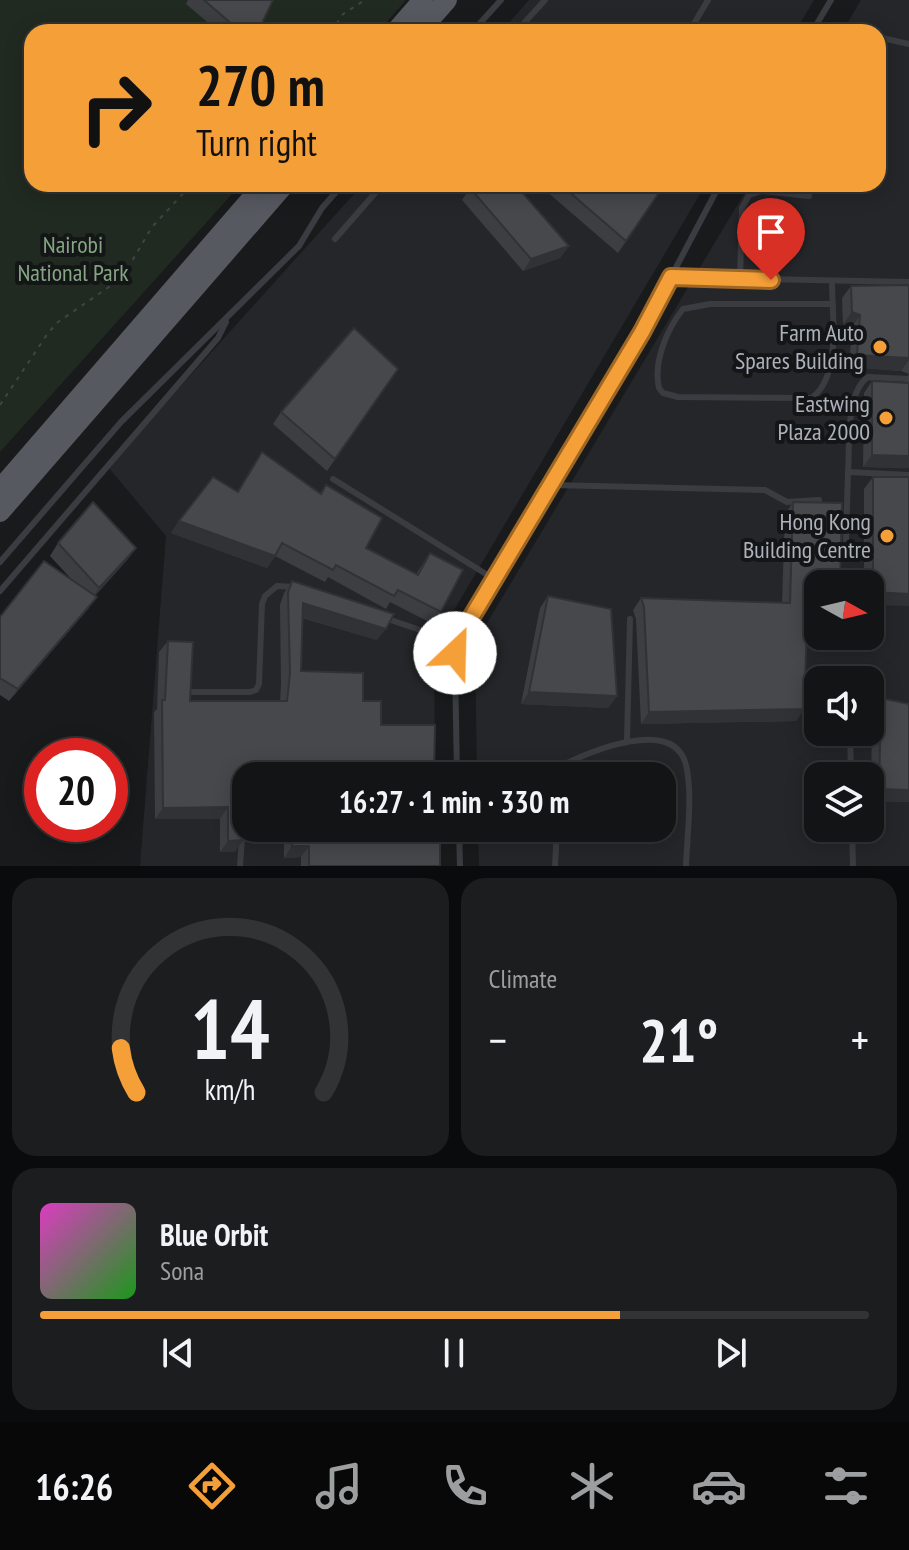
<!DOCTYPE html>
<html lang="en">
<head>
<meta charset="utf-8">
<style>
	body { margin:0; font-family:"PT Sans Narrow",sans-serif; background:#1c1d1e; color:#f1f3f6; height:100vh; display:flex; flex-direction:column; font-size:30px; white-space:nowrap }
	* { box-sizing:border-box; margin:0 }
	p { font-size:26px; color:#9d9ea0 }
	.icon { flex:none; width:44px; height:44px; fill:none; stroke:currentColor; stroke-width:2; stroke-linecap:round; stroke-linejoin:round }
	.map { position:relative; height:866px; overflow:hidden }
	.drawer { display:flex; flex-direction:column; gap:12px; padding:12px; background:#0a0b0c; flex:1 }
	.drawer>* { flex:none }
	.top-card { position:absolute; left:24px; top:24px; width:862px; height:168px; border-radius:24px; box-shadow:0 4px 20px #0003,0 0 0 2px #323334; background:#f59f38; color:#111; overflow:hidden }
	.needle { width:52px; rotate:98deg }
	.buttons { position:absolute; left:804px; top:570px; display:grid; gap:16px }
	.buttons a { display:grid; place-items:center; width:80px; height:80px; border-radius:16px; background:#131415; box-shadow:0 4px 20px #0003,0 0 0 2px #323334; font-size:40px }
	.speed { position:absolute; left:24px; top:738px; display:flex; gap:16px; font-size:40px; font-weight:700; text-align:center }
	.speed>* { display:grid; place-content:center; width:104px; height:104px; border-radius:50%; background:#131415; box-shadow:0 4px 20px #0003,0 0 0 2px #323334; line-height:1 }
	.speed .limit { border:12px solid #d22; background:#fff; color:#111 }
	.pin { position:absolute; display:grid; place-items:center; width:68px; height:68px; color:#fff; margin:-82px -34px; border-radius:50% 50% 50% 0; rotate:-45deg; box-shadow:0 0 8px #0007 }
	.pin .icon { rotate:45deg }
	.me { position:absolute; width:88px; margin:-44px; rotate:24deg; stroke-linejoin:round; filter:drop-shadow(0 0 6px #0008) }
	.turn { display:flex; align-items:center; gap:28px; height:168px; padding:0 40px; font-size:36px }
	.turn .icon { width:104px; height:104px; stroke-width:2.5 }
	.turn b { display:block; font-size:56px; line-height:68px }
	.big { font-size:60px; font-weight:600; line-height:1.1 }
	.drawer .card { flex:1; display:flex; flex-direction:column; justify-content:center; gap:12px; min-width:0; padding:0 28px; border-radius:24px; background:#1c1d1e }
	.drawer .dial { align-items:center; gap:0 }
	.dial svg { height:208px; overflow:visible; fill:none; stroke:#323334; stroke-width:7; stroke-linecap:round; text-anchor:middle }
	.dial text { fill:#f1f3f6; stroke:none }
	.song { display:flex; align-items:center; gap:24px }
	.cover { width:96px; height:96px; border-radius:12px; background:linear-gradient(135deg,hsl(310 70% 55%),hsl(120 70% 35%)) }
	.played { height:8px; border-radius:4px; background:linear-gradient(90deg,#f59f38 70%,#323334 70%) }
	.keys { display:flex; justify-content:space-around; direction:ltr }
	.heat { display:flex; justify-content:space-between; align-items:center; font-size:44px; direction:ltr }
	.drawer .tiles { flex:1; display:grid; gap:12px; grid-template-columns:1fr 1fr }
	.card:last-child { grid-column:span 2 }
	.trip { position:absolute; left:232px; top:762px; width:444px; height:80px; border-radius:24px; background:#131415; box-shadow:0 4px 20px #0003,0 0 0 2px #323334; font-weight:600; line-height:80px; text-align:center }
	.dock { display:flex; height:128px; justify-content:space-around; align-items:center; background:#080808; color:#9d9ea0 }
	.dock .icon { width:56px; height:56px }
	.dock .current { color:#f59f38 }
	.dock b { font-size:36px; color:#f1f3f6 }
	.map>svg:first-child { display:block }
	.built { fill:#252629; fill-rule:evenodd }
	.green { fill:#212a21 }
	.lines { fill:none; stroke-linecap:round; stroke-linejoin:round }
	.path { stroke:#404348; stroke-width:2; stroke-dasharray:4 6; stroke-linecap:butt }
	.lane { stroke:#3a3c41; stroke-width:6 }
	.primary { stroke:#565960; stroke-width:20 }
	.wall { fill:#3c3e41 }
	.shaded-wall { fill:#313235 }
	.building { fill:#46484c; stroke:#313235; stroke-width:2 }
	.route-casing { stroke:#9f6724; stroke-width:20 }
	.route { stroke:#f59f38; stroke-width:14 }
	.poi-dot { fill:#f59f38; stroke:#141517; stroke-width:3 }
	.labels { text-anchor:middle; stroke-width:8; stroke-linejoin:round; paint-order:stroke }
	.park-label { font-size:24px; fill:#85a683; stroke:#141517 }
	.poi-label { font-size:24px; fill:#acb2bb; stroke:#141517; text-anchor:end }
</style>
</head>
<body>
<div class="map">
<svg width="909" height="866" viewBox="0 0 909 866">
	<rect width="100%" height="100%" fill="#191a1c"/>
	<g class="built">
		<path d="M529,0H814L795,32H501Z"/>
		<path d="M861,0H909V866H479L478,828H662V776H477L475,643L750,184H878V32H842ZM818,584H870V636H818ZM818,680H870V732H818ZM818,776H870V828H818Z"/>
		<path d="M363,184H706L434,644L435,776H246V828H435V866H140L166,536L108,467Z"/>
	</g>
	<path class="green" d="M0,0H406L378,32H32V184H241L0,452Z"/>
	<g class="lines">
		<g class="path">
			<path d="M331,32L343,14L365,0"/>
			<path d="M0,405L48,333L58,322L122,278L152,227L192,184"/>
		</g>
		<g class="lane">
			<path d="M472,32L501,0"/>
			<path d="M516,32L545,0"/>
			<path d="M689,32L708,0"/>
			<path d="M812,32L831,0"/>
			<path d="M878,37L909,44"/>
			<path d="M335,239L383,184"/>
			<path d="M671,277L909,282"/>
			<path d="M740,279L742,208L749,195L761,191L809,196"/>
			<path d="M832,304H710L683,309C667,329 653,362 659,388L663,393L678,397L812,398C842,374 832,317 832,282"/>
			<path d="M848,472C850,446 845,393 868,377L909,379"/>
			<path d="M333,479L494,579"/>
			<path d="M551,485L765,490L787,502L819,500"/>
			<path d="M846,540L848,472L909,475"/>
			<path d="M0,562L121,422L299,246L322,208L343,184"/>
			<path d="M0,591L218,338L226,322"/>
			<path d="M382,617L458,643"/>
			<path d="M191,692H250L256,690L259,684L262,604L265,596L277,586L296,587"/>
			<path d="M850,732L851,776"/>
			<path d="M627,740L630,619"/>
			<path d="M457,776L455,664L462,633L642,332L720,184"/>
			<path d="M560,776L563,765C591,751 674,716 686,765C693,794 687,836 686,866"/>
			<path d="M459,828L460,866"/>
			<path d="M852,828L853,866"/>
			<path d="M240,866L242,838"/>
			<path d="M555,866L557,828"/>
		</g>
		<g class="primary">
			<path d="M395,32L423,0"/>
			<path d="M419,32L447,0"/>
			<path d="M0,489L264,184"/>
			<path d="M0,512L285,184"/>
		</g>
	</g>
	<g class="wall">
		<path d="M188,0H273L258,32H219L186,4Z"/>
		<path d="M538,184H665L618,253Z"/>
		<path d="M470,188L569,246L560,258L523,271L462,200Z"/>
		<path d="M909,285V468L863,467L864,393L872,381L903,383L909,374L901,371L849,367L852,327L843,324L842,298L851,286Z"/>
		<path d="M398,369L327,471L273,424L281,412Z"/>
		<path d="M262,452L320,493L326,485L366,548L416,574L430,553L441,612L433,624L390,602L386,609L328,577L325,582L275,556L267,568L171,533L179,521L237,492Z"/>
		<path d="M873,477H909L870,605V584H864V489Z"/>
		<path d="M793,502L808,609L804,709L796,721L641,724L636,619L633,610L641,598L782,603L785,515Z"/>
		<path d="M58,543L136,548L127,560L95,596L88,609L9,701L0,695V617L73,581L50,556Z"/>
		<path d="M292,581L377,640L302,618L301,671L363,673L246,776L245,793L235,852H220V819H155L154,712L157,709L159,652L168,641L190,701H280L281,685L280,605L284,593Z"/>
		<path d="M548,596L617,696L608,708L521,704L540,608Z"/>
		<path d="M881,698L909,704V802L871,801L872,710Z"/>
		<path d="M284,828H440V866H301V857L284,858Z"/>
	</g>
	<g class="shaded-wall">
		<path d="M569,246L560,258L523,271L531,259Z"/>
		<path d="M852,312L860,315L852,327L843,324Z"/>
		<path d="M857,355L909,358V360L901,371L849,367Z"/>
		<path d="M872,455L909,456V468L863,467Z"/>
		<path d="M179,521L275,556L267,568L171,533Z"/>
		<path d="M136,548L127,560L91,600L99,588Z"/>
		<path d="M873,592L909,594V606L870,605V597Z"/>
		<path d="M808,596L818,597V610L800,608Z"/>
		<path d="M97,597L88,609L9,701L18,689Z"/>
		<path d="M303,603L386,629L377,640L294,615Z"/>
		<path d="M529,692L617,696L608,708L521,704Z"/>
		<path d="M804,709L796,721L641,724L649,712Z"/>
		<path d="M879,789L909,790V802L871,801Z"/>
		<path d="M228,807L220,819H155L163,808Z"/>
		<path d="M243,840L235,852H220L228,841Z"/>
		<path d="M292,846H309L301,857L284,858Z"/>
	</g>
	<g class="building">
		<path d="M204,0H273L258,32H241Z"/>
		<path d="M474,184H515L569,246L531,259L470,188Z"/>
		<path d="M560,184H665L626,241Z"/>
		<path d="M909,285V358L857,355L860,315L852,312L851,286Z"/>
		<path d="M354,328L398,369L335,459L281,412Z"/>
		<path d="M872,381L909,383V456L872,455Z"/>
		<path d="M262,452L321,494L326,485L382,518L366,548L418,575L430,553L463,570L441,612L398,590L394,596L336,565L333,570L282,543L275,556L179,521L213,477L238,492Z"/>
		<path d="M873,477H909V594L873,592Z"/>
		<path d="M93,502L136,548L99,588L58,543Z"/>
		<path d="M793,502L842,503L840,584H818V597L808,596L804,709L649,712L644,607L641,598L790,603Z"/>
		<path d="M44,561L97,597L18,689L0,678V617Z"/>
		<path d="M292,581L394,614L386,629L303,603L301,671L363,673V701H381V725H435L434,776H246L243,840L228,841V807L163,808L162,700H165L168,641L193,642L190,701H287L290,673L288,593Z"/>
		<path d="M548,596L611,609L617,696L529,692Z"/>
		<path d="M881,698L909,704V790L879,789Z"/>
		<path d="M292,828H440V866H309V846H292Z"/>
	</g>
	<g class="lines">
		<defs>
			<path id="route" d="M455,653L462,633L642,332L671,277L771,280"/>
		</defs>
		<use href="#route" class="route-casing"/>
		<use href="#route" class="route"/>
	</g>
	<g class="poi-dot">
		<circle cx="880" cy="347" r="8"/>
		<circle cx="886" cy="418" r="8"/>
		<circle cx="887" cy="536" r="8"/>
	</g>
	<g class="labels">
		<g class="park-label">
			<text x="73" y="253">Nairobi<tspan x="73" dy="28">National Park</tspan></text>
		</g>
		<g class="poi-label">
			<text x="864" y="341">Farm Auto<tspan x="864" dy="28">Spares Building</tspan></text>
			<text x="870" y="412">Eastwing<tspan x="870" dy="28">Plaza 2000</tspan></text>
			<text x="871" y="530">Hong Kong<tspan x="871" dy="28">Building Centre</tspan></text>
		</g>
	</g>
</svg>
<div class="buttons">
<a><svg class="needle" viewBox="-14 -14 28 28"><path d="M0-13l5 13h-10z" fill="#e53935"/><path d="M0 13l5-13h-10z" fill="#9d9ea0"/></svg></a>
<a><svg class="icon" aria-label="sound" viewBox="0 0 24 24"><path d="M4 9h4l5-4v14l-5-4H4zM17 9q2 3 0 6"/></svg></a>
<a><svg class="icon" aria-label="layers" viewBox="0 0 24 24"><path d="M12 4l9 5-9 5-9-5zM3 14l9 5 9-5"/></svg></a>
</div>
<div class="speed"><div class="limit">20</div></div>
<div class="pin" style="left:771px;top:280px;background:#d93025"><svg class="icon" aria-label="arrive" viewBox="0 0 24 24"><path d="M6 21V4h12l-3 4 3 4H6"/></svg></div>
<svg class="me" style="left:455px;top:653px" viewBox="-20 -20 40 40"><circle r="19" fill="#fff"/><path d="M0-13L10 11 0 6-10 11z" fill="#f59f38"/></svg>
<div class="trip">16:27 · 1 min · 330 m</div>
<div class="top-card">
<div class="turn"><svg class="icon" aria-label="right" viewBox="0 0 24 24"><path d="M7 20v-9h11M14 6l5 5-5 5"/></svg><div><b>270 m</b>Turn right</div></div>
</div>
</div>
<section class="drawer">
<div class="tiles">
<div class="card dial"><svg viewBox="0 0 100 80">
<path d="M14 69A42 42 0 1 1 86 69"/>
<path d="M14 69A42 42 0 0 1 8 52" stroke="#f59f38"/>
<text x="50" y="56" font-size="32" font-weight="700">14</text>
<text x="50" y="72" font-size="11">km/h</text>
</svg></div>
<div class="card"><p>Climate</p>
<div class="heat"><a>−</a><b class="big">21°</b><a>+</a></div>
</div>
<div class="card">
<div class="song"><i class="cover"></i><div><b>Blue Orbit</b><p>Sona</p></div></div>
<div class="played"></div>
<div class="keys"><svg class="icon" aria-label="previous" viewBox="0 0 24 24"><path d="M18 5L8 12l10 7zM5 5v14"/></svg><svg class="icon" aria-label="pause" viewBox="0 0 24 24"><path d="M8 5v14M16 5v14"/></svg><svg class="icon" aria-label="next" viewBox="0 0 24 24"><path d="M6 5l10 7-10 7zM19 5v14"/></svg></div>
</div>
</div>
</section>
<nav class="dock">
<b>16:26</b>
<svg class="icon current" aria-label="directions" viewBox="0 0 24 24"><path d="M12 3l9 9-9 9-9-9zM9 14v-3h6M13 9l2 2-2 2"/></svg>
<svg class="icon" aria-label="music" viewBox="0 0 24 24"><path d="M9 18V5l10-2v13"/><circle cx="6" cy="18" r="3"/><circle cx="16" cy="16" r="3"/></svg>
<svg class="icon" aria-label="phone" viewBox="0 0 24 24"><path d="M5 4h4l2 5-3 2q2 4 5 5l2-3 5 2v4C11 20 4 13 5 4z"/></svg>
<svg class="icon" aria-label="climate" viewBox="0 0 24 24"><path d="M12 3v18M4 7l16 10M4 17L20 7"/></svg>
<svg class="icon" aria-label="car" viewBox="0 0 24 24"><path d="M5 17H2v-5l4-1 3-4h7l3 4 3 1v5h-3M9 17h6M6 11h13"/><circle cx="7" cy="17" r="2"/><circle cx="17" cy="17" r="2"/></svg>
<svg class="icon" aria-label="filters" viewBox="0 0 24 24"><path d="M4 7h16M4 17h16"/><circle cx="9" cy="7" r="2"/><circle cx="15" cy="17" r="2"/></svg>
</nav>
</body>
</html>
